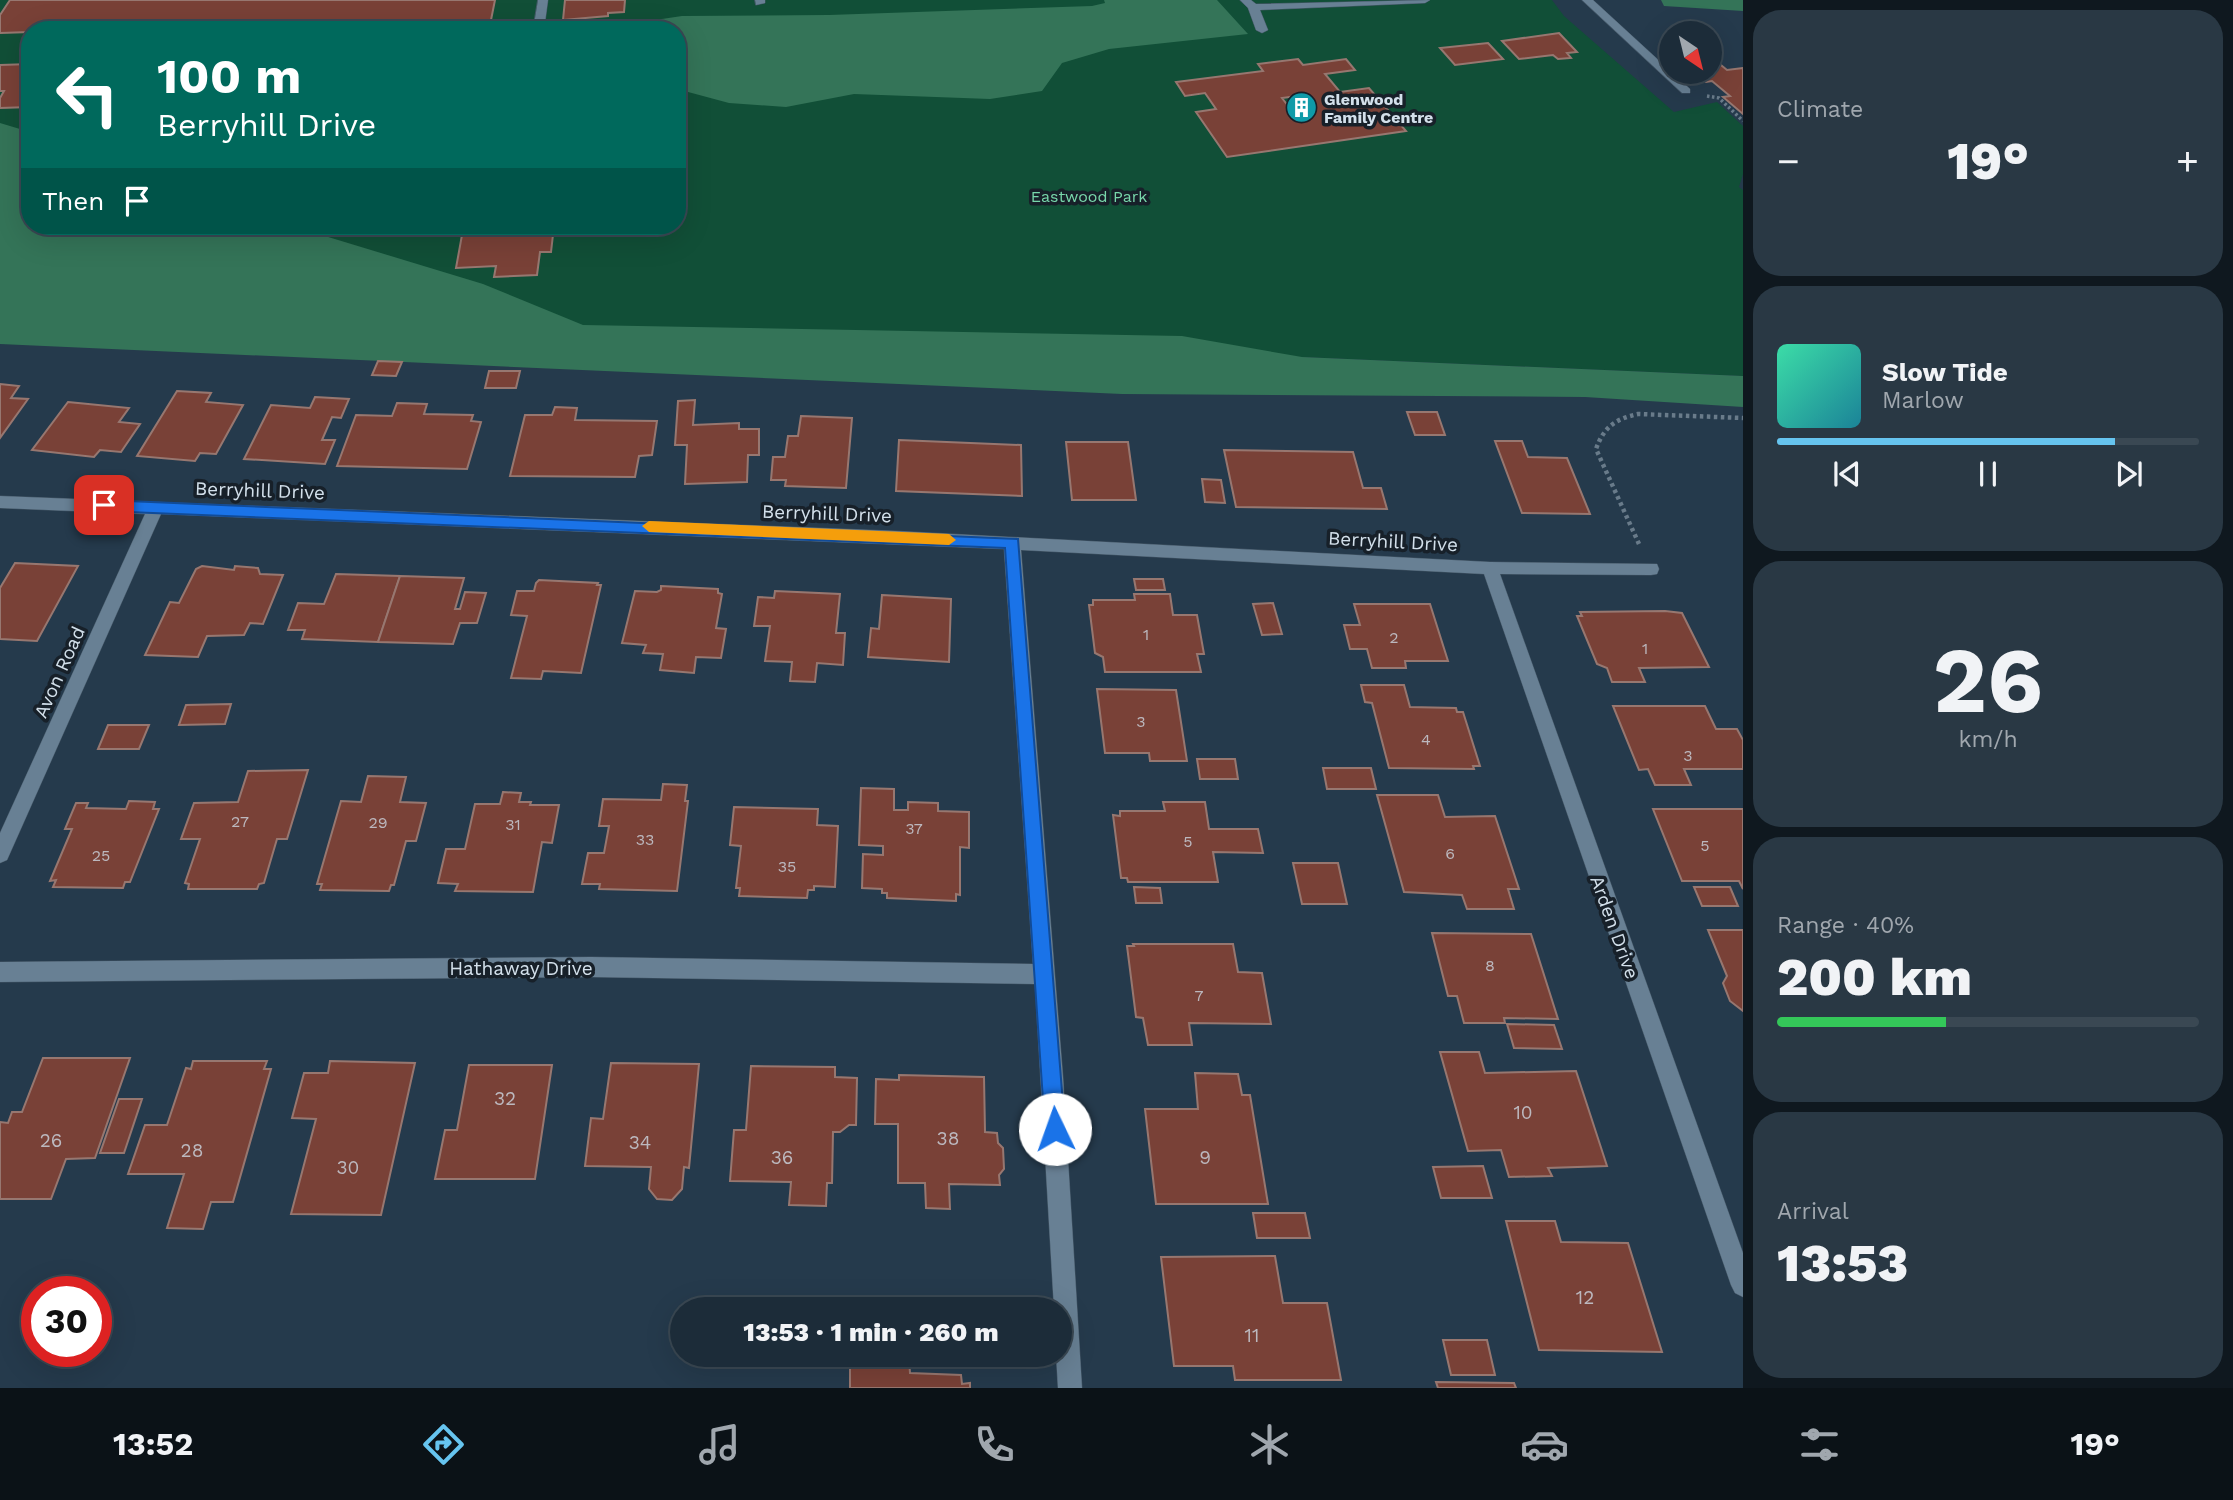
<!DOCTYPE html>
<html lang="en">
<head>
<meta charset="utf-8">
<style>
	body { margin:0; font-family:"Work Sans",sans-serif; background:#293844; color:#f1f3f6; height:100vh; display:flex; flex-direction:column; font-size:26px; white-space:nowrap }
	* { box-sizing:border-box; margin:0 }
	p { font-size:23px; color:#a0a7ae }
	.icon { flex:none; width:38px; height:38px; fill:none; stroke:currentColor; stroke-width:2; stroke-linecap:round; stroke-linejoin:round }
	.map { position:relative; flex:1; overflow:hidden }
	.sheet { display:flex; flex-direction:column; gap:10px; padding:10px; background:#0f181f; width:490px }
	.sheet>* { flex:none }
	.hud { position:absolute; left:21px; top:21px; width:665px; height:214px; border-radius:28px; box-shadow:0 7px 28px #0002,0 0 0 2px #3a4853; background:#00695c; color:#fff; overflow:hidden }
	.needle { width:46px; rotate:145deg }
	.fabs { position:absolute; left:1659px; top:21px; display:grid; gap:14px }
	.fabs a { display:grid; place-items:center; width:63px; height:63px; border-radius:50%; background:#1c2c39; box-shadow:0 7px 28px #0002,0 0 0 2px #3a4853; font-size:35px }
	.speed { position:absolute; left:21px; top:1276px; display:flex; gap:14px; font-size:35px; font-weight:700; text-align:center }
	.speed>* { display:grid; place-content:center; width:91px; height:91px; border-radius:50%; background:#1c2c39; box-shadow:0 7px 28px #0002,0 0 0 2px #3a4853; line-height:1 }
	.speed .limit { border:10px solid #d22; background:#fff; color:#111 }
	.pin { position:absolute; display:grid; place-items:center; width:60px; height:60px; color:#fff; margin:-30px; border-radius:14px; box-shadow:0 4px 10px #0006 }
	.me { position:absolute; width:77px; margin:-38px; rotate:357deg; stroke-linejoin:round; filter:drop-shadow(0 0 5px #0008) }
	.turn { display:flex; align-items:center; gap:24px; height:147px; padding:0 21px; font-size:32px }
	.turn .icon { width:91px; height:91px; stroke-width:2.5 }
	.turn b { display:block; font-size:49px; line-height:60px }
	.then { display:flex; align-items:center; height:66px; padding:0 21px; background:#0003; gap:14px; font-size:26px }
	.big { font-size:52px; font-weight:800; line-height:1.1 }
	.sheet .widget { flex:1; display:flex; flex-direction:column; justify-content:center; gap:10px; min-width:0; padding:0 24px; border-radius:28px; background:#293844 }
	.sheet .dial { align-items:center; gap:0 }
	.dial b { font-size:91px; line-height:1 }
	.song { display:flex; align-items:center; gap:21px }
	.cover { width:84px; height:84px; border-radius:10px; background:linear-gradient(135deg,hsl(160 70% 55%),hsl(190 70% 35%)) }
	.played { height:7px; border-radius:4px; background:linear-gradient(90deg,#66c4ef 80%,#3a4853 80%) }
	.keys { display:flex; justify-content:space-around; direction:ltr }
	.heat { display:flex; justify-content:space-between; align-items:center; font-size:38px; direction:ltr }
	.charge { height:10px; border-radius:5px; background:linear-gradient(90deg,#34c759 40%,#3a4853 0) }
	.trip { position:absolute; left:670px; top:1297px; width:402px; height:70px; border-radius:35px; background:#1c2c39; box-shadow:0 7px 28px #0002,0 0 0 2px #3a4853; font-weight:800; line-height:70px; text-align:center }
	.menu { display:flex; height:112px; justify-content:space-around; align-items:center; background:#0b1217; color:#a0a7ae }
	.menu .icon { width:49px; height:49px }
	.menu .active { color:#66c4ef }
	.menu b { font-size:32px; color:#f1f3f6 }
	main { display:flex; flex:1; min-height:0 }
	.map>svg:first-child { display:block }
	.green { fill:#114f37; fill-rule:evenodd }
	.forest { fill:#347458 }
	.building { fill:#794137; stroke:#977770; stroke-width:2; fill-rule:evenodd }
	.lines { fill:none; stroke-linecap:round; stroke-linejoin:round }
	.service-casing { stroke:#445666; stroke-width:1 }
	.minor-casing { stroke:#445666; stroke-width:1 }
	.path-far1 { stroke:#697b8a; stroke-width:3.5; stroke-dasharray:2.5 2.5; stroke-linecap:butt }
	.path { stroke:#697b8a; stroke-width:4.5; stroke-dasharray:3.5 3.5; stroke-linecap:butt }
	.service { fill:#688094; fill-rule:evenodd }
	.minor { fill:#688094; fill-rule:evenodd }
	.route { fill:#1a73e8; stroke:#114b97; stroke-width:2 }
	.slow { fill:#f59e0b }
	.labels { text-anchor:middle; stroke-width:7; stroke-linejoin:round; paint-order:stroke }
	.far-poi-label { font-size:16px; font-weight:bold; fill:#d3e0eb; stroke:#172029; text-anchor:start }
	.far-park-label { font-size:16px; fill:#78d7ab; stroke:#172029 }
	.number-label { font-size:16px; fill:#bcb8be }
	.street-label { font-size:19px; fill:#d3e0eb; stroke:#172029 }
	.near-number-label { font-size:19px; fill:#bcb8be }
</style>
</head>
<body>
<main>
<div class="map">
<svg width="1743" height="1388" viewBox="0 0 1743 1388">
	<rect width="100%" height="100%" fill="#253a4c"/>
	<path class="green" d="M0,0H1552L1564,16L1674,112L1717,102L1743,126V174L1739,187L1743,190V376L1302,357L0,344ZM30,30H677V226H30Z"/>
	<g class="forest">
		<path d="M1104,0H1217L1248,34L1109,49L1062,63L1042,91L990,99L854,94L786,107L729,103L677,89V30H626L635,23L682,16L829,15L1092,6L1105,3Z"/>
		<path d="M1661,0H1743V11L1664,6Z"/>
		<path d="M0,123L30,132V226H292L483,284L583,325L1182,336L1302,357L1743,376V407L1585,397L1122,394L0,344Z"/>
	</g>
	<g class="building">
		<path d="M10,0H495L489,30H128L129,28L30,30V32L0,33V15Z"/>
		<path d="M565,0H625L624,12L608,13V16L563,20Z"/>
		<path d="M1559,33L1577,52L1567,53L1571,58L1558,59L1553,55L1519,59L1502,41Z"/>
		<path d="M1488,43L1503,59L1455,65L1440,48Z"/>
		<path d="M1710,56L1727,70L1743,68V114L1723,97L1730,96L1712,81L1706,82L1694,72H1710Z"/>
		<path d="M1298,59L1303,65L1346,59L1355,70L1325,74L1340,92L1369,88L1406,131L1227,157L1196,112L1216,109L1205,93L1185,96L1176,82L1263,71L1258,64ZM1305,95L1312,104L1289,107L1282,98Z"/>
		<path d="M30,64V107L0,108V98L4,91H0V65Z"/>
		<path d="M435,226H554L551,252H540L537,275L494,277L496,266L456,268L462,235L433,236Z"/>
		<path d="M378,361L402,362L396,376L372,375Z"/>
		<path d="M489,371H520L516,388H485Z"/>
		<path d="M0,384L19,386L11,398L28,399L0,438Z"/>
		<path d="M177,391L211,393L206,402L243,405L216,454L200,453L195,461L137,456Z"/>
		<path d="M315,397L349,399L341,418L332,417L322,440H335L325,464L244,459L271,405L310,408Z"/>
		<path d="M695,400L693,425L739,423V429H759V455H748L747,482L685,484L687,445H675L678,401Z"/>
		<path d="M68,402L129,408L119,422L140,424L121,452L100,450L94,457L32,450Z"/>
		<path d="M397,403L427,404L424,414L473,415L471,421L481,422L467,469L337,466L356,415L392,416Z"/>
		<path d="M555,407L577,408L575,420L657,421L652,455L639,456L635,477L510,476L525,415H552Z"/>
		<path d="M1407,412H1437L1445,435H1415Z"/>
		<path d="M801,416L852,418L846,488L785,486L786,480H771L773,457H785L788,436H798Z"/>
		<path d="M899,440L1021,445L1022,496L896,491Z"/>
		<path d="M1495,441H1522L1528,457L1567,458L1590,514L1522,513Z"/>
		<path d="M1066,442H1128L1136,500H1072Z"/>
		<path d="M1224,450L1353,452L1363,488H1381L1387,509L1236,507Z"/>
		<path d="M1202,479L1221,480L1225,503L1205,502Z"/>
		<path d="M15,563L78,566L37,641L0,639V588Z"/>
		<path d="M202,566L234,570L235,566L258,568L260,574L283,575L263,624L250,623L244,635L207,636L198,657L145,655L170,602L179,603L196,569Z"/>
		<path d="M336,574L400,576L378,642L302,639L305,630H288L298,603L324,604Z"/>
		<path d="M400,576L464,578L455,609H460L465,592L486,593L477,623H460L453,644L378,642Z"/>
		<path d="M1134,579H1163L1165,590H1136Z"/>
		<path d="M539,580L598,583L597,585H601L581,673L543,671L541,679L511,678L527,616L511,615L517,591H534L536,583Z"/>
		<path d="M661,586L718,589V593L722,594L716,628L726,629L721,658L696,657L694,673L660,670L663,654L643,653L646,645L622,643L635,591L657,592L661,590Z"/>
		<path d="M775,591L840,594L836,633H845L843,665L817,663L815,682L790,681L792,662L765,661L770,626H754L758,597L774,598Z"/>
		<path d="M1134,594H1170L1173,615H1197L1204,654H1197L1201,672H1105L1103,657L1095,653L1089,605H1093V600H1135Z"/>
		<path d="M882,595L951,599L949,662L868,657L871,628L879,629Z"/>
		<path d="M1273,603L1282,634L1262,635L1253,604Z"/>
		<path d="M1354,604H1430L1448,661H1405L1406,668H1372L1367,649H1350L1344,625H1360Z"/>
		<path d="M1665,611L1682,613L1709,667L1639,668L1645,682H1612L1607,668L1597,664L1577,616H1582L1580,612Z"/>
		<path d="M1361,685H1404L1410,707L1456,708L1457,712H1463L1480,766H1473L1474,769L1389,768L1372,703L1365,702Z"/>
		<path d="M1097,689L1176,690L1187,761H1150L1149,753H1105Z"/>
		<path d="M231,704L225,724L179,725L186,705Z"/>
		<path d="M1613,706H1705L1716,729H1737L1743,740V769H1684L1691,785H1655L1648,769L1639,770Z"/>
		<path d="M108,725H149L139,749H98Z"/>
		<path d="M1197,759H1235L1238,779H1200Z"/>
		<path d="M1323,768H1371L1376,789H1327Z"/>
		<path d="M308,770L287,839H277L264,883L259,884L257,889H188L189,884L185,883L200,839H181L194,803L238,802L248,771Z"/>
		<path d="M368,776L406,777L400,802L426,803L416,841H406L394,885H391L389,891L320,890L322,884H317L341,801L361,802Z"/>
		<path d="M663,784L687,785L685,801H688L677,891L599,889L600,884H582L588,853H604L609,826H599L603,799L661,800Z"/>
		<path d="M861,788L894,789V810H908V802L938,803V811L969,812V848L960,847V895L956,894V901L887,898V893H882V889L862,888L863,854L883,855V846L859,845Z"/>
		<path d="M503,792L521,793L519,802H531L530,805H559L552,843L542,842L533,892L455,891L458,884L438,883L446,849H465L475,804H500Z"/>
		<path d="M1377,795H1438L1445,817L1495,816L1519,889H1508L1514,909H1467L1462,895L1404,892Z"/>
		<path d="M129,801L155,802L153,809H159L130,882H125L123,888L53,887L56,880L50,881L72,829H65L76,803H88L86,808L126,809Z"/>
		<path d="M1163,802H1205L1209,829H1258L1263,853L1213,852L1218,882H1128L1127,878H1121L1113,815L1120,816V811H1165Z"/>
		<path d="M734,807L818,809L817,825L838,826L835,887L814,886V890H808L807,898L739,896L740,888H736L741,846L730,845Z"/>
		<path d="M1653,809H1743V889L1739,881H1682Z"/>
		<path d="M1293,863H1338L1347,904H1302Z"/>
		<path d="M1134,887L1160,888L1162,903H1136Z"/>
		<path d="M1694,887H1730L1738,906H1702Z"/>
		<path d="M1708,930H1743V1011L1730,1001L1723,983L1727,976Z"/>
		<path d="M1432,933L1531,934L1558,1019L1504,1018L1505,1023H1464L1457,996H1448Z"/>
		<path d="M1133,944H1233L1238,972L1262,973L1271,1024L1189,1023L1192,1045H1148L1143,1018L1136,1017L1127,946H1134Z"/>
		<path d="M1507,1024L1554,1025L1562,1049L1514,1048Z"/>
		<path d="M1440,1052H1479L1485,1073L1576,1071L1607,1166L1548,1168L1552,1176L1509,1177L1501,1150L1468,1151Z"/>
		<path d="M43,1058H130L95,1158L66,1159L51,1199H0V1122L8,1123L12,1112H22Z"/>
		<path d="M193,1061H267L264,1069H271L233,1202H211L203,1229L167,1228L184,1174H128L145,1125H167L186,1068L191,1069Z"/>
		<path d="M330,1061L415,1063L381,1215L291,1214L316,1119L292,1118L304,1073H328Z"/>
		<path d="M611,1063L699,1064L689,1168L684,1167L682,1189L672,1200L657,1199L649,1189L651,1167L585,1166L591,1118L603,1119Z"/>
		<path d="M469,1065H552L535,1179H435L445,1130H457Z"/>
		<path d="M751,1066L835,1067V1077L857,1078L856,1125H849L840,1132H833L832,1183H827L826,1206L789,1205L791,1182L730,1181L734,1130H746Z"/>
		<path d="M1195,1073L1238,1074L1242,1095H1250L1268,1204H1156L1145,1109H1198Z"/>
		<path d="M899,1075L984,1077L985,1132L997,1133L998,1143L1003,1148L1004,1169L999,1175L1000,1185L949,1184L950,1209L926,1208L925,1183H898V1124H875L876,1079L899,1080Z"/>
		<path d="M119,1099H142L124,1153H100Z"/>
		<path d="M1483,1166L1492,1198H1441L1433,1167Z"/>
		<path d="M1253,1213H1305L1310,1238H1257Z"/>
		<path d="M1506,1221H1555L1561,1242L1628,1243L1662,1352L1539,1350Z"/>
		<path d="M1275,1256L1283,1303H1327L1341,1380H1235L1233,1366H1174L1161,1257Z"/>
		<path d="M1443,1340H1487L1495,1375H1451Z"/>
		<path d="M850,1359H909L910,1373L961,1375L962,1384L970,1383V1388H850Z"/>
		<path d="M1436,1382L1514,1383L1516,1388H1438Z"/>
	</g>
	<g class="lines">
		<defs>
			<g id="service">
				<path d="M538,0H548L544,30H533Z"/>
				<path d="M755,0H765V3L756,5Z"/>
			</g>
			<g id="minor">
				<path d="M1240,0H1251L1256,4L1430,0L1425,3L1260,10L1268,30L1262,33L1256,30L1248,8Z"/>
				<path d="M1582,0H1593L1690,89V93H1682Z"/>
				<path d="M0,496L895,531L1490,562L1657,564L1659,569L1657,574L1651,575L1500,574L1743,1253V1297L1735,1293L1731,1285L1484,574L1021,550L1063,1077L1082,1388H1058L1056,1354H1060V1309H1054L1035,984L591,977L0,982V962L591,957L1033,964L1004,549L161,514L7,860L0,863V833L145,514L0,508Z"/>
			</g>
		</defs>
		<use href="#service" class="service-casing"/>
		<use href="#minor" class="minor-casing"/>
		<path class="path-far1" d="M1707,96L1719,98L1743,121"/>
		<path class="path" d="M1639,544L1596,449C1604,427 1615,419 1638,414L1743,418"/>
		<use href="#service" class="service"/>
		<use href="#minor" class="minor"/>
	</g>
	<path class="route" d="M104,500L1018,539L1065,1129L1062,1136L1055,1139L1048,1136L1045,1129L1005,548L104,511L97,505Z"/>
	<path class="slow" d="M649,521L949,534L956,540L949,545L649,532L642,526Z"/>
	<defs>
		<symbol id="building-disc" viewBox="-11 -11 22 22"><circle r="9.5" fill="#0f9aa8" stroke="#172029"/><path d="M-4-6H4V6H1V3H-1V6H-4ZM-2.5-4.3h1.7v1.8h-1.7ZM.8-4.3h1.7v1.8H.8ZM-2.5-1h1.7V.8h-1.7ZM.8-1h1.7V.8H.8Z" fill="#fff"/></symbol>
	</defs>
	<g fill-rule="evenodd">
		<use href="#building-disc" x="1284" y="90" width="35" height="35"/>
	</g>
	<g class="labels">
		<g class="far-poi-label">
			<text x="1324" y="105">Glenwood<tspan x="1324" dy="18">Family Centre</tspan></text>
		</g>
		<g class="far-park-label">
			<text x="1089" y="202">Eastwood Park</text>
		</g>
		<g class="number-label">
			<text x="1146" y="640">1</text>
			<text x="1394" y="643">2</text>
			<text x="1645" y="654">1</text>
			<text x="1141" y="727">3</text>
			<text x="1426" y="745">4</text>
			<text x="1688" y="761">3</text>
			<text x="240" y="827">27</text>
			<text x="378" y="828">29</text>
			<text x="513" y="830">31</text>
			<text x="914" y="834">37</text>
			<text x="645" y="845">33</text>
			<text x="1188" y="847">5</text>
			<text x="1705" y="851">5</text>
			<text x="1450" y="859">6</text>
			<text x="101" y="861">25</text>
			<text x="787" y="872">35</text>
			<text x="1490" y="971">8</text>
			<text x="1199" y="1001">7</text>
		</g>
		<g class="street-label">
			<text transform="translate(260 490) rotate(2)" y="7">Berryhill Drive</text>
			<text transform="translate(827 513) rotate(2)" y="7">Berryhill Drive</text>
			<text transform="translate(1393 541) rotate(3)" y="7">Berryhill Drive</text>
			<text transform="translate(59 672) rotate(-66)" y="7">Avon Road</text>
			<text transform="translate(1615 927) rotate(70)" y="7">Arden Drive</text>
			<text x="521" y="975">Hathaway Drive</text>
		</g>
		<g class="near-number-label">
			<text x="505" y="1105">32</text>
			<text x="1523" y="1119">10</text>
			<text x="948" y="1145">38</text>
			<text x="51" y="1147">26</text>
			<text x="640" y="1149">34</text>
			<text x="192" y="1157">28</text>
			<text x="782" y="1164">36</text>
			<text x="1205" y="1164">9</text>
			<text x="348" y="1174">30</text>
			<text x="1585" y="1304">12</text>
			<text x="1252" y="1342">11</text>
		</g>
	</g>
</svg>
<div class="fabs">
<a><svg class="needle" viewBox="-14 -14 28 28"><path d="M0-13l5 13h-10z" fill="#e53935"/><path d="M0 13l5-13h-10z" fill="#a0a7ae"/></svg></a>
</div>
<div class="speed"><div class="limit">30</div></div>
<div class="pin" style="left:104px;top:505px;background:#d93025"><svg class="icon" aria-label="arrive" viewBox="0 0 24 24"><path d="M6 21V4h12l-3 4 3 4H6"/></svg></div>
<svg class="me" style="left:1055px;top:1129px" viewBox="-20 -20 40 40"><circle r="19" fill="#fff"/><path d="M0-13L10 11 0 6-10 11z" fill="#1a73e8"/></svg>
<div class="trip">13:53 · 1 min · 260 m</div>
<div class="hud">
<div class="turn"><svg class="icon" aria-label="left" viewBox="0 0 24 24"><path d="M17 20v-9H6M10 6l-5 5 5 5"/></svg><div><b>100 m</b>Berryhill Drive</div></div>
<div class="then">Then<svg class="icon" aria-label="arrive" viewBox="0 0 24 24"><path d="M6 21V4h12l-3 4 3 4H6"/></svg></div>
</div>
</div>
<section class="sheet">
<div class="widget"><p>Climate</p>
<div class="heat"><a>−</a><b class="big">19°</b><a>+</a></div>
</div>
<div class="widget">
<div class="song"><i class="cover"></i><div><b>Slow Tide</b><p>Marlow</p></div></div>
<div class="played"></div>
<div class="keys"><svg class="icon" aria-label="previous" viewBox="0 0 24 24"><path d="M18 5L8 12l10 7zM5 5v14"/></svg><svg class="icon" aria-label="pause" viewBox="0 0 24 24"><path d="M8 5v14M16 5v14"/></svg><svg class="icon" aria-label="next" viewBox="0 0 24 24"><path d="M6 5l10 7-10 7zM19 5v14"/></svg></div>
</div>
<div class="widget dial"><b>26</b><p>km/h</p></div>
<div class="widget"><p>Range · 40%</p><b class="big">200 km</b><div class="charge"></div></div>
<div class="widget"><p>Arrival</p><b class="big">13:53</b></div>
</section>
</main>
<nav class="menu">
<b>13:52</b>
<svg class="icon active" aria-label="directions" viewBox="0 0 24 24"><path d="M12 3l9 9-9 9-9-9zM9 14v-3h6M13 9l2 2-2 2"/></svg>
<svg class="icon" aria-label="music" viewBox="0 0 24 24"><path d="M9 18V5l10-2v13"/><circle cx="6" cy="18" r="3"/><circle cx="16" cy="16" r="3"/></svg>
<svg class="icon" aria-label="phone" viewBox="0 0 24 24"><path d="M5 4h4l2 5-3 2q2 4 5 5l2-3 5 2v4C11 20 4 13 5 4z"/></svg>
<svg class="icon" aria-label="climate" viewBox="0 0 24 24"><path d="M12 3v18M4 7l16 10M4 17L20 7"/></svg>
<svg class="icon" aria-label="car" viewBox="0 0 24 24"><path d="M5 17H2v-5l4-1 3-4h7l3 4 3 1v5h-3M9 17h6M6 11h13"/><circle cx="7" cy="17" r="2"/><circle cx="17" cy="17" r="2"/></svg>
<svg class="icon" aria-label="filters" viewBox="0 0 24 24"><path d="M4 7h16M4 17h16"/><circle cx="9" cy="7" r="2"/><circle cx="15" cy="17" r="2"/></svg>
<b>19°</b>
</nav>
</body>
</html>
